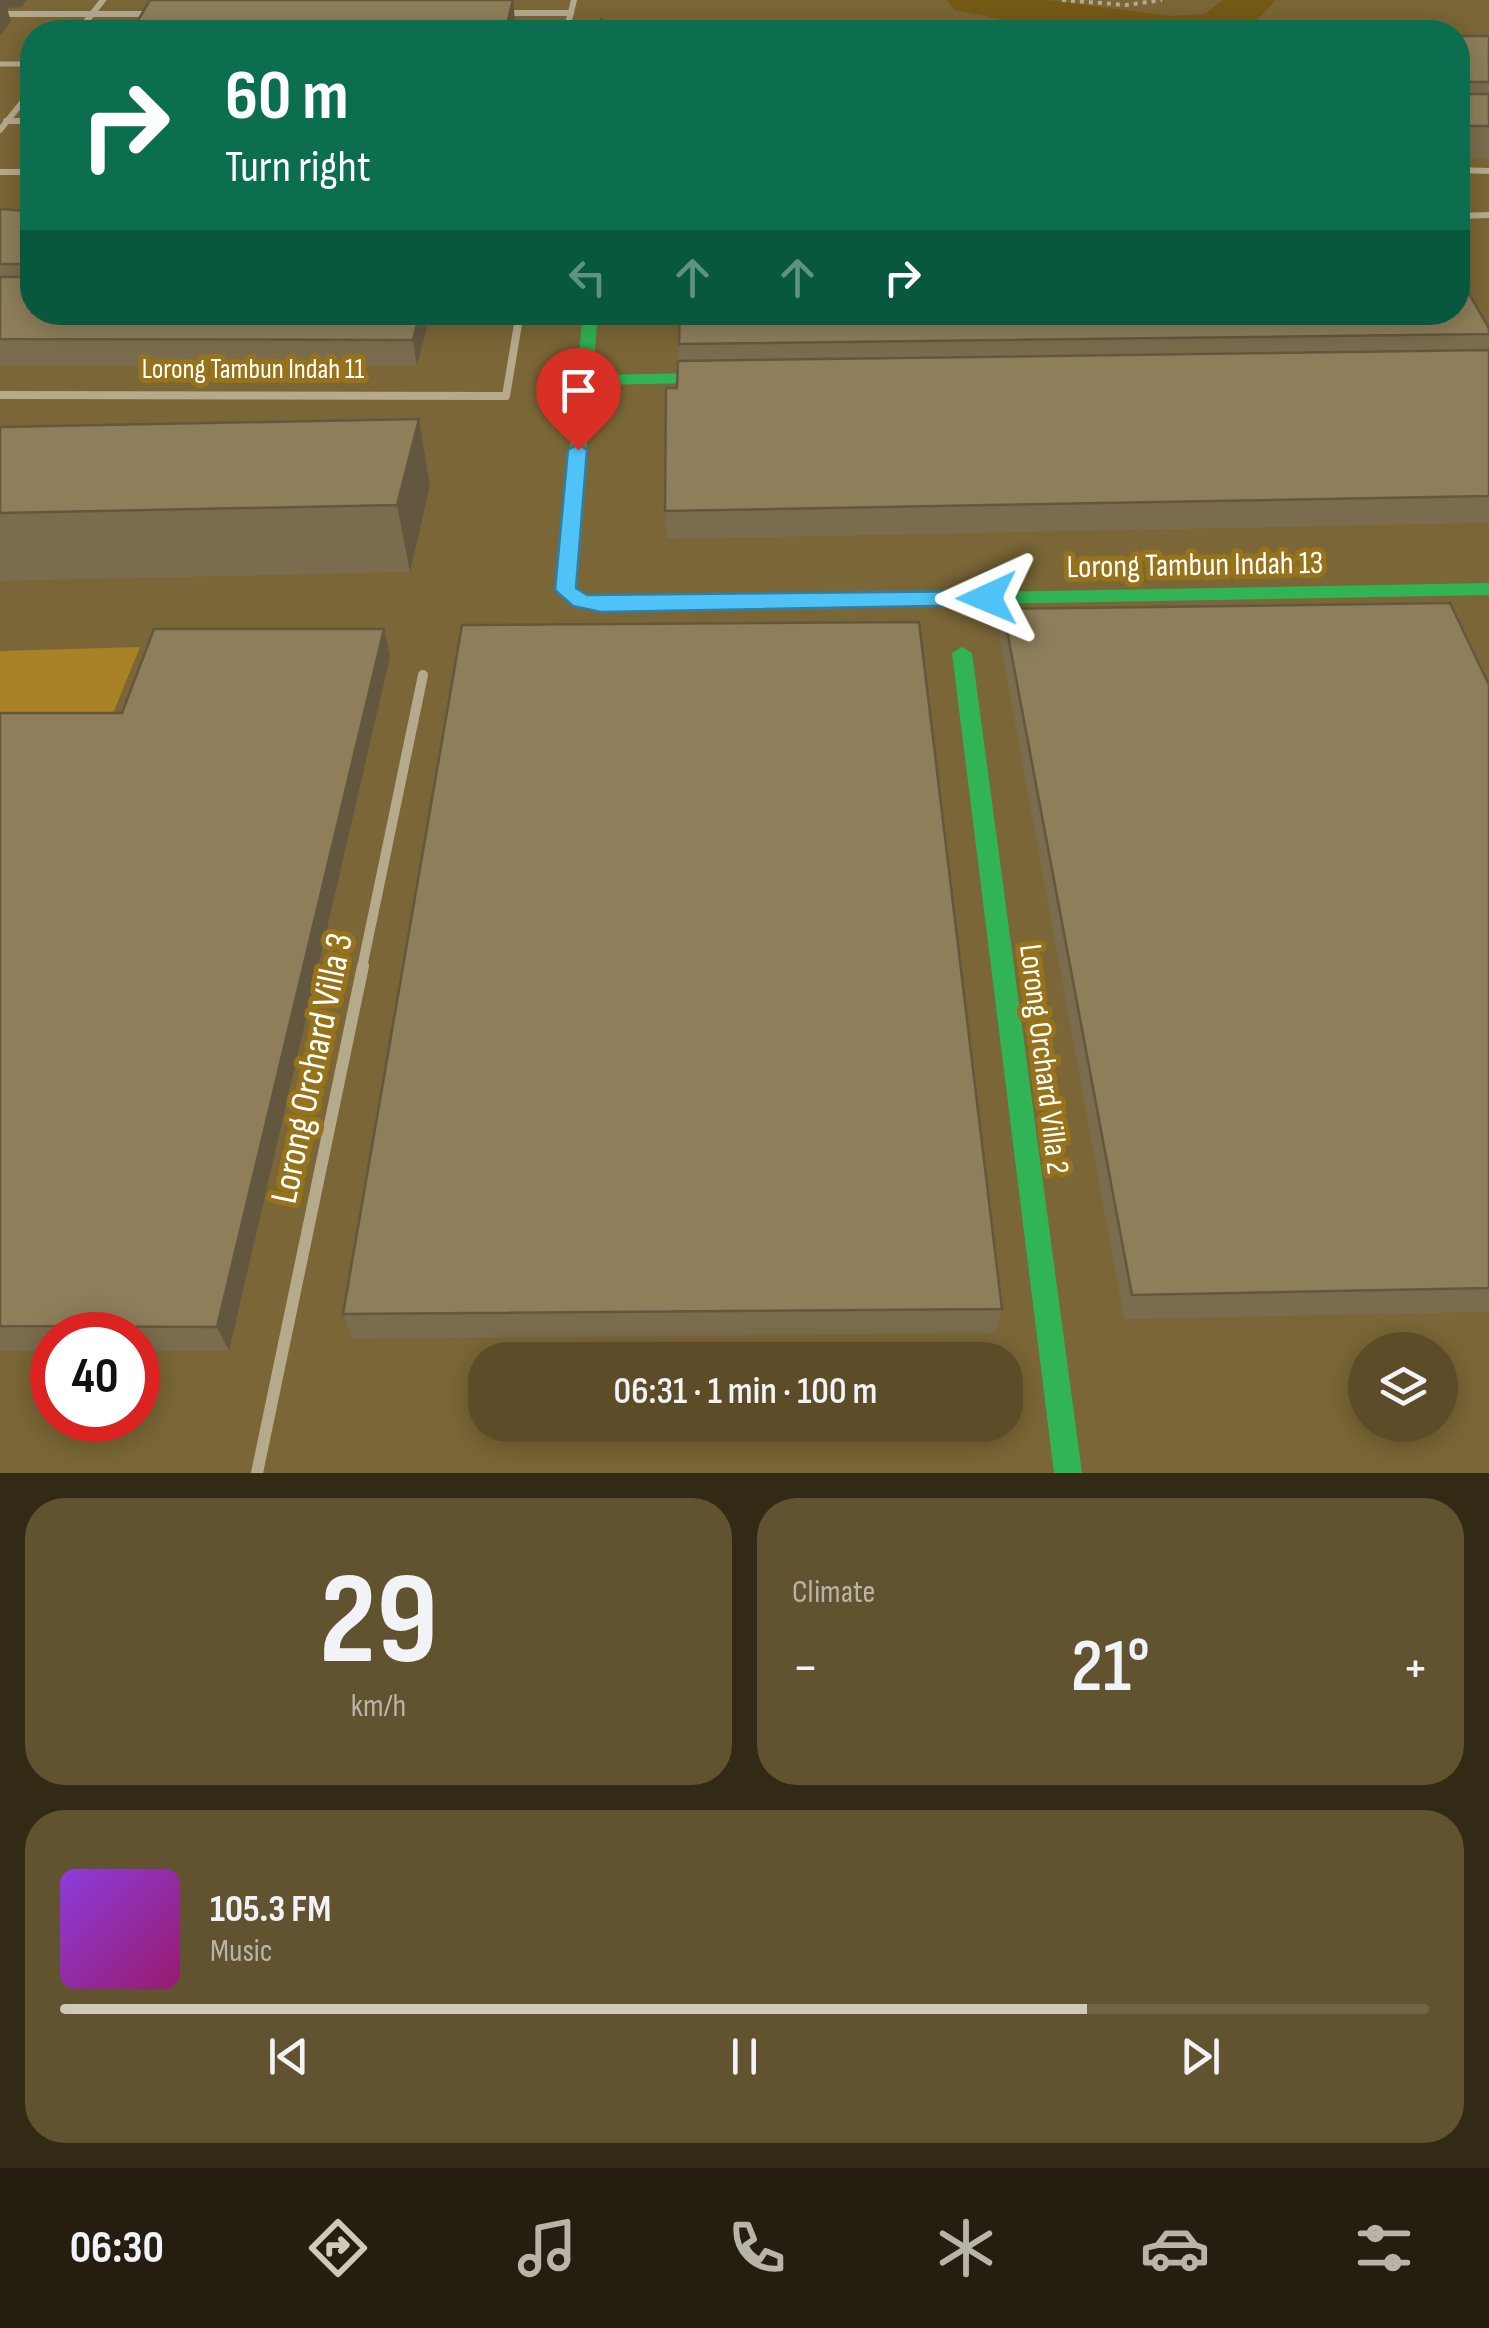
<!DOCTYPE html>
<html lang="en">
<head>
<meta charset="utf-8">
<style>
	body { margin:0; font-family:"Sofia Sans Condensed",sans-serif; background:#625330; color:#f1f3f6; height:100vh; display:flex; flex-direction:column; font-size:38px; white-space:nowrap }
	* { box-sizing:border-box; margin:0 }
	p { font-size:32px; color:#b8b4a8 }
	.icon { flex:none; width:55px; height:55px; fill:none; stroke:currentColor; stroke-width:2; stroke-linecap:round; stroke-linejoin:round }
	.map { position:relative; height:1473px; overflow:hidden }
	.side { display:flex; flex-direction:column; gap:25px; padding:25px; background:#332a16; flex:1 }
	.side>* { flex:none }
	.banner { position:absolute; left:20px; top:20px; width:1450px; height:305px; border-radius:40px; box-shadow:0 5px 25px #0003; background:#0b6e4f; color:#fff; overflow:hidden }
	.fabs { position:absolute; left:1348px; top:1332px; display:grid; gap:20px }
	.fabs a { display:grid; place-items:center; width:110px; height:110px; border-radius:50%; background:#5c4c28; box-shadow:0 5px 25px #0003; font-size:50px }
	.speed { position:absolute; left:30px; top:1312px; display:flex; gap:20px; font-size:50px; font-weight:700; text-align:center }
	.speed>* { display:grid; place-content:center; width:130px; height:130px; border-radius:50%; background:#5c4c28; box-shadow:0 5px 25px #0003; line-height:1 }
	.speed .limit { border:15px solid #d22; background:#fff; color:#111 }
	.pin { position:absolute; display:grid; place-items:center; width:85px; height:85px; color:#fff; margin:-102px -42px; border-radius:50% 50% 50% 0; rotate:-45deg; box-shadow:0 0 10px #0007 }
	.pin .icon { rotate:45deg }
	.me { position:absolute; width:110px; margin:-55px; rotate:269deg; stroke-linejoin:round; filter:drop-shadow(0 0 8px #0008) }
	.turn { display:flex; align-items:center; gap:35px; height:210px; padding:0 40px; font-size:45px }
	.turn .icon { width:130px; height:130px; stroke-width:2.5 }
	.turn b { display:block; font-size:70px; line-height:85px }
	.lanes { display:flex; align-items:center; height:95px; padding:0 40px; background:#0003; justify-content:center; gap:50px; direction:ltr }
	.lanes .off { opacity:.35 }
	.big { font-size:75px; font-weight:600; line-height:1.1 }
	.side .widget { flex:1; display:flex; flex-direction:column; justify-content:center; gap:15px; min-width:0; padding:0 35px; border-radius:40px; background:#625330 }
	.side .dial { align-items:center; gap:0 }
	.dial b { font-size:130px; line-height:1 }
	.song { display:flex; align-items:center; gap:30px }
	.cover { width:120px; height:120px; border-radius:15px; background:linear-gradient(135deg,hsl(270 70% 55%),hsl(320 70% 35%)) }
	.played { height:10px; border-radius:5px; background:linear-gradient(90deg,#d0c9b9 75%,#716345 75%) }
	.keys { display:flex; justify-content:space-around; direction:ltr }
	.heat { display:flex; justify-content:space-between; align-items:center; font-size:55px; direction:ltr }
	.side .tiles { flex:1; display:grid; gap:25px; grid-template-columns:1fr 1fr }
	.widget:last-child { grid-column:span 2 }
	.trip { position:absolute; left:468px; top:1342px; width:555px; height:100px; border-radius:40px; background:#5c4c28; box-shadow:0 5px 25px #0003; font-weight:600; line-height:100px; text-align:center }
	.tabs { display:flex; height:160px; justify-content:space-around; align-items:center; background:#251e10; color:#b8b4a8 }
	.tabs .icon { width:70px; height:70px }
	.tabs .current { color:#d0c9b9 }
	.tabs b { font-size:45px; color:#f1f3f6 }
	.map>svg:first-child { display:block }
	.green { fill:#a98126 }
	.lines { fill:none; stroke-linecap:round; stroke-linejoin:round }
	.river { fill:#755a15; fill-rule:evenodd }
	.path { stroke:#b6aa8d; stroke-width:4; stroke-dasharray:4 5; stroke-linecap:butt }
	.lane { stroke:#b6aa8d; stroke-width:5 }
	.street-far3 { stroke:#b6aa8d; stroke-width:6 }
	.street-far2 { stroke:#b6aa8d; stroke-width:8 }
	.street-far1 { stroke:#b6aa8d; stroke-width:10 }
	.street { stroke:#b6aa8d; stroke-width:12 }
	.fast { fill:#30b455; fill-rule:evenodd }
	.wall { fill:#7a6c4d }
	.shaded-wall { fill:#63583f }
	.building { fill:#8e7e5a; stroke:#63583f; stroke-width:2.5 }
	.route { fill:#4fc3f7; stroke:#337fa1; stroke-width:2.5 }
	.labels { text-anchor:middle; stroke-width:10; stroke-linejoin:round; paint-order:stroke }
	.far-street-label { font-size:28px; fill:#fff; stroke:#96731a }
	.street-label { font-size:32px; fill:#fff; stroke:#96731a }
	.near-street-label { font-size:38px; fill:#fff; stroke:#96731a }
</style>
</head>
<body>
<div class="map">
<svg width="1489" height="1473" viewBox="0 0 1489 1473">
	<rect width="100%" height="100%" fill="#7a6636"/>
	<path class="green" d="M140,647L105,733L0,732V651Z"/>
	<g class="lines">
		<path class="river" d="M947,0H1048L1168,16L1205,14L1223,0H1276L1245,32H1061L955,10Z"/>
		<path class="path" d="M1062,0L1126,5L1162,0"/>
		<path class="lane" d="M0,64H32"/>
		<g class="street-far3">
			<path d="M501,13H571"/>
			<path d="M0,14H154"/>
			<path d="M78,32L103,0"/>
			<path d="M566,32L574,0"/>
			<path d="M6,121H32"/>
			<path d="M0,130L32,90"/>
			<path d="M1458,170L1489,171"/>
			<path d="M0,172H32"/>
			<path d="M1458,216L1489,215"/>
		</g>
		<path class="street-far2" d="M0,395L506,396L520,312"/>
		<path class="street-far1" d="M362,968L423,675"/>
		<path class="street" d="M257,1473L363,966"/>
		<g class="fast">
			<path d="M583,312H598L593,375L701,373L709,378L701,383L592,385L574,589L586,596L601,599L1489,583V595L601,611L574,605L556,591Z"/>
			<path d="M962,647L972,653L1082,1473H1054L952,653Z"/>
		</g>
	</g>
	<g class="wall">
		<rect x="1458" y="36" width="31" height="122"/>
		<path d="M30,206L32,312H431L417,366H0V209L24,211Z"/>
		<path d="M1489,328V344L1487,350H1489V523L666,539L665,511L677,388L679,344Z"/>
		<path d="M0,427L430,486L410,572L0,581Z"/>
		<path d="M1003,609L1489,685V1312L1124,1319L999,636Z"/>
		<path d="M390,657L229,1351H138V1335H52V1351H0V713H122Z"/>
		<path d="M1002,1309L996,1333L352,1339L343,1314Z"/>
	</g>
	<g class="shaded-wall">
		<path d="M0,0H27L21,7L7,8L11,21L0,36Z"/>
		<path d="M513,0L515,21L513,32H505Z"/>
		<path d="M420,312H431L417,366L413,340Z"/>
		<path d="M419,419L430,486L410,572L397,505Z"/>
		<path d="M384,629L390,657L229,1351L217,1327Z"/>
	</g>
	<g class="building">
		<path d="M150,0H513L505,32H131Z"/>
		<path d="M601,19L620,32H598Z"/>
		<path d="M1458,36H1489V82H1467L1461,88L1467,94H1489V126H1458Z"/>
		<path d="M30,206H32V312H420L413,340L0,339V277H24L30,271L24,264H0V209L24,211Z"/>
		<path d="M1458,275L1489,328V334L679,344L680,312H1458Z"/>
		<path d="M1489,350V496L665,511L666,388H677L678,361Z"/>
		<path d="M419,419L397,505L0,513V427Z"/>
		<path d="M1450,603L1489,685V1288L1132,1295L1003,609Z"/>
		<path d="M919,622L1002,1309L343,1314L462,625Z"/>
		<path d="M154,629H384L217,1327L0,1326V713H122Z"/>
	</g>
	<path class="route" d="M578,444L587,450L576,588L587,595L987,591L998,598L987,605L601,612L573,606L555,590L568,450Z"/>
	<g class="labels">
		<g class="far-street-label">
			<text x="253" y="378">Lorong Tambun Indah 11</text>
		</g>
		<g class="street-label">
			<text transform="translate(1195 564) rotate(-1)" y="11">Lorong Tambun Indah 13</text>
			<text transform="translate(1045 1059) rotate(83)" y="11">Lorong Orchard Villa 2</text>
		</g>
		<g class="near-street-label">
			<text transform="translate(311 1068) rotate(-78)" y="13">Lorong Orchard Villa 3</text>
		</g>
	</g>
</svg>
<div class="fabs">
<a><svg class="icon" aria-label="layers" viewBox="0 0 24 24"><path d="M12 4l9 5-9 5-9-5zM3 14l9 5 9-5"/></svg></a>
</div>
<div class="speed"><div class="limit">40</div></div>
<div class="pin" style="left:578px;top:450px;background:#d93025"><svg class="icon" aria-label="arrive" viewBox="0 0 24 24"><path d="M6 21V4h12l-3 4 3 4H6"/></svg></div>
<svg class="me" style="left:987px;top:598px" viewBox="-20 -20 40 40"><path d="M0-17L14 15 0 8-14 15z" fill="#4fc3f7" stroke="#fff" stroke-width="4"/></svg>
<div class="trip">06:31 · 1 min · 100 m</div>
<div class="banner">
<div class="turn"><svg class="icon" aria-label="right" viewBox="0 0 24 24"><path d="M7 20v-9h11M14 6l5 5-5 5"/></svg><div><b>60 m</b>Turn right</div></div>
<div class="lanes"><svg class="icon off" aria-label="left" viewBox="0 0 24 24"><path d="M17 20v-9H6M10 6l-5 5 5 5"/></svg><svg class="icon off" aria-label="ahead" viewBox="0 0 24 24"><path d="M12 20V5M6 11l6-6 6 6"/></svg><svg class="icon off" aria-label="ahead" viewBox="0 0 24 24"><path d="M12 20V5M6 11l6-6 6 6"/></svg><svg class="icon" aria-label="right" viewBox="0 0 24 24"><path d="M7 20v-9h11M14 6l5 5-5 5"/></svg></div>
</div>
</div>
<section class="side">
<div class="tiles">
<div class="widget dial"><b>29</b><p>km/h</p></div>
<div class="widget"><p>Climate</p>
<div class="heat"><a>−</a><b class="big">21°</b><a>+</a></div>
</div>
<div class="widget">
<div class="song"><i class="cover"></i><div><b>105.3 FM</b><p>Music</p></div></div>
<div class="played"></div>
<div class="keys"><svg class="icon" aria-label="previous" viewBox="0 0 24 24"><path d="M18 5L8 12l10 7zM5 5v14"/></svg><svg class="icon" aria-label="pause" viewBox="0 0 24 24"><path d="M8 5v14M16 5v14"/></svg><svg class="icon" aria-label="next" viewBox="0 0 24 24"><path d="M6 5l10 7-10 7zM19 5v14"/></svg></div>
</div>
</div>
</section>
<nav class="tabs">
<b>06:30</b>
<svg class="icon current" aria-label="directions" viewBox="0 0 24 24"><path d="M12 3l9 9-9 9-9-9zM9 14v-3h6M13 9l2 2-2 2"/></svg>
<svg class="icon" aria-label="music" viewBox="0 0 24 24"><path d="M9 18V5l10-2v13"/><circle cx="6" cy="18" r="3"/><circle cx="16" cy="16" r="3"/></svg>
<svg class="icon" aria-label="phone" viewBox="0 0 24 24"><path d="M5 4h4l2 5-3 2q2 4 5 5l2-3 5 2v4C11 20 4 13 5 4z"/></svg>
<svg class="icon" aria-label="climate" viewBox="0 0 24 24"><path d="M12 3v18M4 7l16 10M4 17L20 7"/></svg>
<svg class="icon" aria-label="car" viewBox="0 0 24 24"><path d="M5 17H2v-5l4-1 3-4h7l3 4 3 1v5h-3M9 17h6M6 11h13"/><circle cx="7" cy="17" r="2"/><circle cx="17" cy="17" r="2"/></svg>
<svg class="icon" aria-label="filters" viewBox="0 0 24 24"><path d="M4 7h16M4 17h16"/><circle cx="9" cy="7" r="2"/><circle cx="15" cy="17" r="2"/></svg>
</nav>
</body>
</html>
